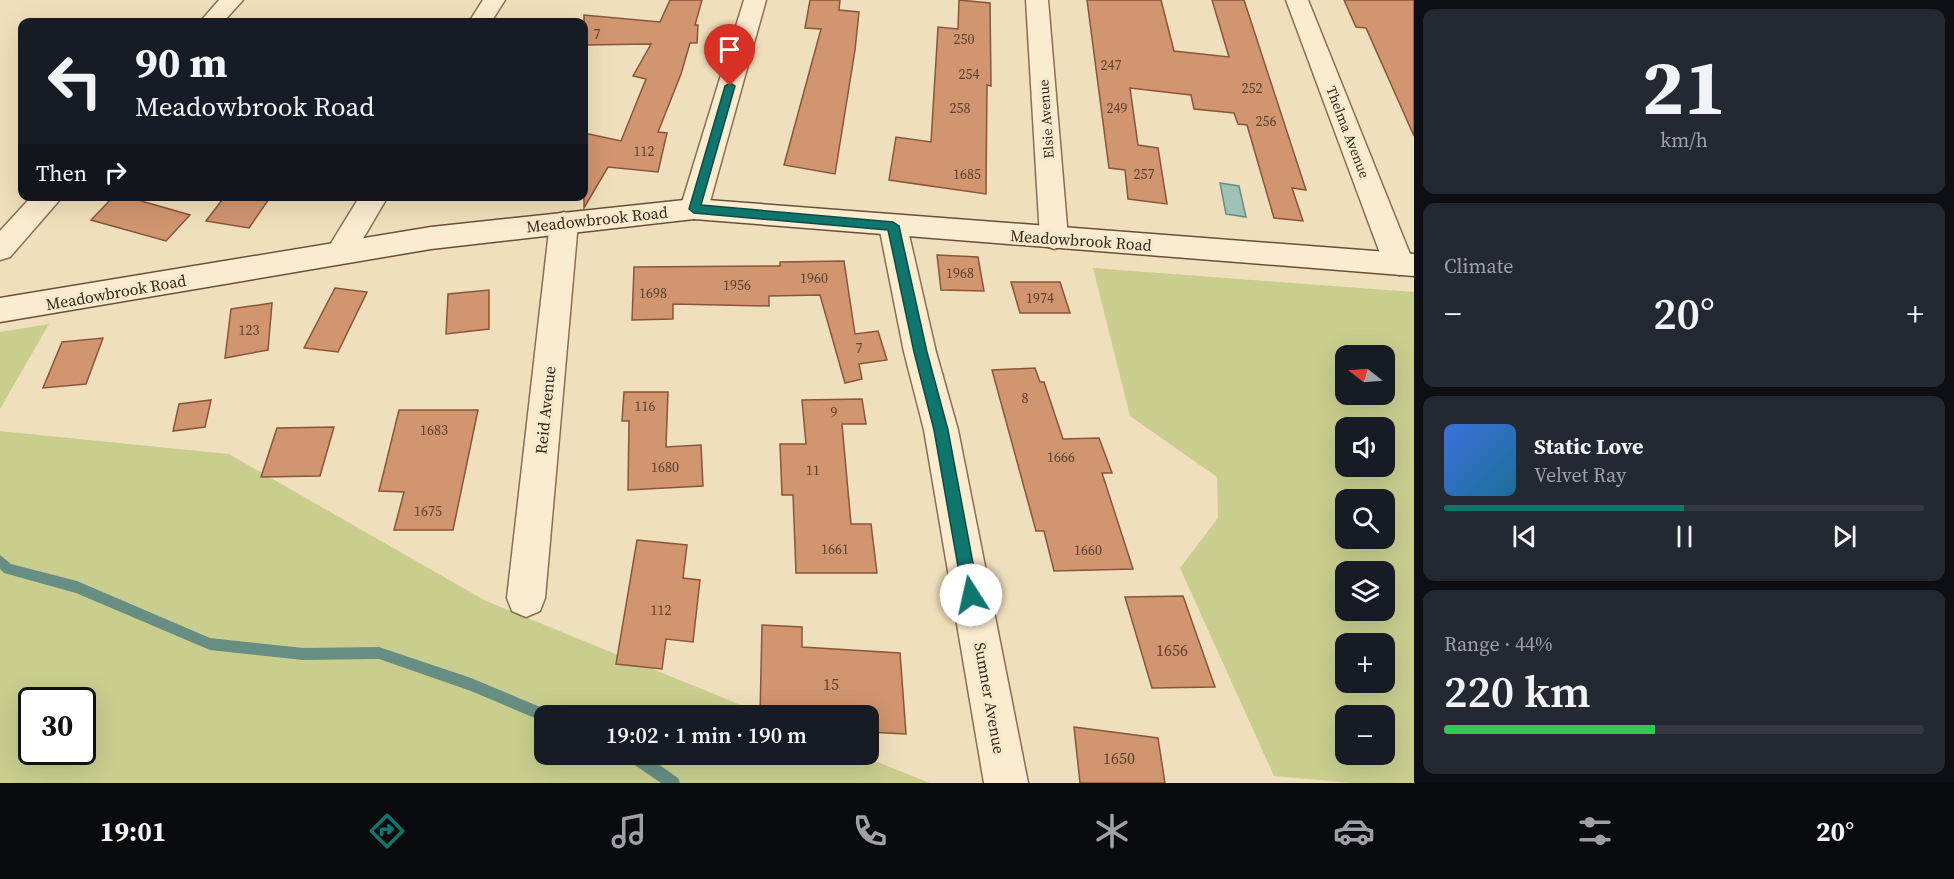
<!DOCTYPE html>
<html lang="en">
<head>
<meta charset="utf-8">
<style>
	body { margin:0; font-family:"Source Serif 4",serif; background:#242831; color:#f1f3f6; height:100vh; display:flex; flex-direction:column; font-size:22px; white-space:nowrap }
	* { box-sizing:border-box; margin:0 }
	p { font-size:20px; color:#9ea1a6 }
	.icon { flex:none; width:33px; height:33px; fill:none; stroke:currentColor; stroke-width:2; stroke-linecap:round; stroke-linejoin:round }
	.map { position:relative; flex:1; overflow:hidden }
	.panel { display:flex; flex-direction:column; gap:9px; padding:9px; background:#0d0f14; width:540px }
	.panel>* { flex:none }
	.top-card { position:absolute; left:18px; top:18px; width:570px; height:183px; border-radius:12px; box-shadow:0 6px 24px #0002; background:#171b24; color:#f1f3f6; overflow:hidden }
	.needle { width:39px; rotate:287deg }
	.buttons { position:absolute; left:1335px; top:345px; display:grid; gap:12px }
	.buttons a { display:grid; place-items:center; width:60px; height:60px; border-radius:12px; background:#171b24; box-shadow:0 6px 24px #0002; font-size:30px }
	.speed { position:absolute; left:18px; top:687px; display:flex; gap:12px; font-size:30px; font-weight:700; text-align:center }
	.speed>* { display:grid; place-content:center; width:78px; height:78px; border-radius:50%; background:#171b24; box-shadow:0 6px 24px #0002; line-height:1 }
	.speed .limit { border:3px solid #111; border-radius:9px; background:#fff; color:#111 }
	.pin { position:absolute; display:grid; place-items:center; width:51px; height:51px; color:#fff; margin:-62px -26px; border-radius:50% 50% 50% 0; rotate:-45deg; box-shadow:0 0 6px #0007 }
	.pin .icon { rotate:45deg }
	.me { position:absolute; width:66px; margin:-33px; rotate:350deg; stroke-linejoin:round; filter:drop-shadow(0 0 4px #0008) }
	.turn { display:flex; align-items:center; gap:21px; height:126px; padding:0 18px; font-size:27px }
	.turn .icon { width:78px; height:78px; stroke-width:2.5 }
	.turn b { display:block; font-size:42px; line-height:51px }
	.then { display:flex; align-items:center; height:57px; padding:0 18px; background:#0003; gap:12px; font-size:22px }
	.big { font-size:45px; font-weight:600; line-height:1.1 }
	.panel .widget { flex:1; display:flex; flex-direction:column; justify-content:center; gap:9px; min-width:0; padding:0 21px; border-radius:12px; background:#242831 }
	.panel .dial { align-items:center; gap:0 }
	.dial b { font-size:78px; line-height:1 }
	.song { display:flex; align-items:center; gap:18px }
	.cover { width:72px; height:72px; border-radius:9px; background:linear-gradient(135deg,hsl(220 70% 55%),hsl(200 70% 35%)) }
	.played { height:6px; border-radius:3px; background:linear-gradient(90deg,#0f766e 50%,#363941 50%) }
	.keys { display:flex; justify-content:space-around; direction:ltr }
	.heat { display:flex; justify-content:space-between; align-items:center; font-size:33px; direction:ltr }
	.charge { height:9px; border-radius:4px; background:linear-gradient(90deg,#34c759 44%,#363941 0) }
	.trip { position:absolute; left:534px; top:705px; width:345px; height:60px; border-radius:12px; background:#171b24; box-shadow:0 6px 24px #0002; font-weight:600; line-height:60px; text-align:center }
	.tabs { display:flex; height:96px; justify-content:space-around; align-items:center; background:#090b0e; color:#9ea1a6 }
	.tabs .icon { width:42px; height:42px }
	.tabs .selected { color:#0f766e }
	.tabs b { font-size:27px; color:#f1f3f6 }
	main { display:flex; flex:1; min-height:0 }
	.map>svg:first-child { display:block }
	.green { fill:#c9ce8f; fill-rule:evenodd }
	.water { fill:#a0c1b6; stroke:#678e83; stroke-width:1.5 }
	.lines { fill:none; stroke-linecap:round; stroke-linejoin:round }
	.stream { fill:#678e83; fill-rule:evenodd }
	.building { fill:#d1956f; stroke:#895639; stroke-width:1.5 }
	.street-casing { stroke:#886e54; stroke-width:3 }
	.secondary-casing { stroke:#6a4f38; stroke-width:3 }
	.street { fill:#fbeccf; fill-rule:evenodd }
	.secondary { fill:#fbeccf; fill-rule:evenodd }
	.route { fill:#0f766e; stroke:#0a4d48; stroke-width:1.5 }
	.labels { text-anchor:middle; stroke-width:6; stroke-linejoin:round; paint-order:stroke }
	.number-label { font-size:14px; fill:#5d422f }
	.far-street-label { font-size:14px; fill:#36271a; stroke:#f7e9cb }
	.street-label { font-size:16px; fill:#36271a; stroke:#f7e9cb }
	.near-number-label { font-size:16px; fill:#5d422f }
</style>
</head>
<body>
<main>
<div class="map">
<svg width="1414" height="783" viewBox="0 0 1414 783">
	<rect width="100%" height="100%" fill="#f0dfbc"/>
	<g class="green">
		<path d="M1093,268L1414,292V783H1352L1274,776L1180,568L1218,518L1217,477L1130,416ZM1346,356H1384V394H1346ZM1346,428H1384V466H1346ZM1346,500H1384V538H1346ZM1346,572H1384V610H1346ZM1346,644H1384V682H1346ZM1346,716H1384V754H1346Z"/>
		<path d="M49,324L0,409V332Z"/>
		<path d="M0,431L229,454L486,601L765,715L544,716V754L860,755L930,783H0ZM32,700H82V752H32Z"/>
	</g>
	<path class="water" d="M1220,183L1239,186L1246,217L1226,214Z"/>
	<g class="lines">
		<g class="stream">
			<path d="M0,555L11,564L77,581L210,638L303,648L379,647L471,678L550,711L551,716H544V722L471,691L379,659L303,660L210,650L76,593L4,573L0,569Z"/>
			<path d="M624,754H644L678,778L680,783H661L626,759Z"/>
		</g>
	</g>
	<g class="building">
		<path d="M670,0H702L695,25H698L697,43H690L681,74L658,132L667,133L658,172L608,167L584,208V133L621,141L646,79L633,76L651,44L584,45V15L660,22Z"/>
		<path d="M810,0H840L839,10L859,12L855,50L835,174L784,165L821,29L805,28Z"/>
		<path d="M959,0L990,3L991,86L987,85L986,194L889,180L896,137L931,142L938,27L958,29Z"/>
		<path d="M1087,0H1161L1174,51L1229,57L1212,0H1244L1306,190L1292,188L1303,221L1274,218L1247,125L1238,124L1234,113L1194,109L1191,95L1130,88L1138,145L1158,148L1167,204L1128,199L1125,170L1109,168Z"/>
		<path d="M1344,0H1414V136L1366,28L1356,27Z"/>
		<path d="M114,196H124L190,215L166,241L91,220Z"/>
		<path d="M225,196H271L249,228L206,221Z"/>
		<path d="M937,255L978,257L984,291L941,290Z"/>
		<path d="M844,261L855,334L878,331L887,360L859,364L862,379L845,383L820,295L769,296V306L673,304V319L632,320L634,267L780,266V262Z"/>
		<path d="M1011,282H1060L1070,313H1020Z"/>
		<path d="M335,288L367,292L338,352L304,348Z"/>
		<path d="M489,290V329L446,334L448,294Z"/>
		<path d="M272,303L268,350L225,358L231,309Z"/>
		<path d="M103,338L86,384L43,388L62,342Z"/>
		<path d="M1035,368L1040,382H1044L1063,439L1099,438L1112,473H1102L1133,569L1054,571L1044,531H1036L992,370Z"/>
		<path d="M624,392H668L666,447L701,445L703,486L628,490L629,421H622Z"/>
		<path d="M862,399L866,424H842L851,524H871L877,573H796L793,495H782L780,444H806L802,400Z"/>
		<path d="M211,400L205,427L173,431L179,404Z"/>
		<path d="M399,410H478L453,530H394L404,492L379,491Z"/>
		<path d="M334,427L320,476L261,477L277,428Z"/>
		<path d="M637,540L687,545L683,578L700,580L693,642L666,639L662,669L616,664Z"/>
		<path d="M1183,596L1215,687L1152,688L1125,597Z"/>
		<path d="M762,625L802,627V647L900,653L906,734L868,732V716H760Z"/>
		<path d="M1074,727L1158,738L1165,783H1080Z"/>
	</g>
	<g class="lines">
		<defs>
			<g id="street">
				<path d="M219,0H243L223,22H200Z"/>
				<path d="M483,0H505L491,22H469Z"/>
				<path d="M744,0H766L708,209L704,216L694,219L684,216L680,209Z"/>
				<path d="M1026,0H1048L1068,238L1064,245L1054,249L1044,245L1040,238Z"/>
				<path d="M1286,0H1308L1414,264L1409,272L1399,275L1389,272L1384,264Z"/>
				<path d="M32,196H63L10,257L0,260V231Z"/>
				<path d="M360,196H388L350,261L340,264L330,261L325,253Z"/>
				<path d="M564,212L574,215L578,222L545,598L540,611L526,617L512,611L507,598L550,222L554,215Z"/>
				<path d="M893,216L903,219L907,226L936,352L958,430L1028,783H984L924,430L904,352L879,226L883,219Z"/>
			</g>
			<path id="secondary" d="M694,199L1414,254V276L694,219L431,249L0,322V298L431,227Z"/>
		</defs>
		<use href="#street" class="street-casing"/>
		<use href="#secondary" class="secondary-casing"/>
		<use href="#street" class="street"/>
		<use href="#secondary" class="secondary"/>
	</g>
	<path class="route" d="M730,83L735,86L701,205L893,222L899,226L927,352L948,430L979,595L977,601L971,603L966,601L963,595L934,430L914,352L888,230L694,213L689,209L725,86Z"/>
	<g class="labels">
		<g class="number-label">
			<text x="597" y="39">7</text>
			<text x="964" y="44">250</text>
			<text x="1111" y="70">247</text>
			<text x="969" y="79">254</text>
			<text x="1252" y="93">252</text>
			<text x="960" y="113">258</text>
			<text x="1117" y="113">249</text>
			<text x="1266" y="126">256</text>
			<text x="644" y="156">112</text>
			<text x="967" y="179">1685</text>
			<text x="1144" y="179">257</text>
			<text x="960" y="278">1968</text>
			<text x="814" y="283">1960</text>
			<text x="737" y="290">1956</text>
			<text x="653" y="298">1698</text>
			<text x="1040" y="303">1974</text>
			<text x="249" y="335">123</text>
			<text x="859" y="353">7</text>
			<text x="1025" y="403">8</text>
			<text x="645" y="411">116</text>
			<text x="834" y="417">9</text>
			<text x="434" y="435">1683</text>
			<text x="1061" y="462">1666</text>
			<text x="665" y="472">1680</text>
			<text x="813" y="475">11</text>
			<text x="428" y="516">1675</text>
			<text x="835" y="554">1661</text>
			<text x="1088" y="555">1660</text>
			<text x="661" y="615">112</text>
		</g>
		<g class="far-street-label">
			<text transform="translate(1046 119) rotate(-94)" y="5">Elsie Avenue</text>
			<text transform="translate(1348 132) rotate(69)" y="5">Thelma Avenue</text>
		</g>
		<g class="street-label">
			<text transform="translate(597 219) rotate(-6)" y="6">Meadowbrook Road</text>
			<text transform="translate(1081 240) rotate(4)" y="6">Meadowbrook Road</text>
			<text transform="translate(116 292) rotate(-10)" y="6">Meadowbrook Road</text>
			<text transform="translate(545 410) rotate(-84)" y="6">Reid Avenue</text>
			<text transform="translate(990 698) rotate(80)" y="6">Sumner Avenue</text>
		</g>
		<g class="near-number-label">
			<text x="1172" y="656">1656</text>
			<text x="831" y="690">15</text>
			<text x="1119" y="764">1650</text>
		</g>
	</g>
</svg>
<div class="buttons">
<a><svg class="needle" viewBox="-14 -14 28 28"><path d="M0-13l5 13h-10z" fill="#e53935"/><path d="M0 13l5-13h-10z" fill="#9ea1a6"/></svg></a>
<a><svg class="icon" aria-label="sound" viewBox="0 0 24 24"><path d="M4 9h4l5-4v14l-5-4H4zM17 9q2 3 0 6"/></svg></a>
<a><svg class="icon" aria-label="search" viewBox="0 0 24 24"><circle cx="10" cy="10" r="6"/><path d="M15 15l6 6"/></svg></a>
<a><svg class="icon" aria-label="layers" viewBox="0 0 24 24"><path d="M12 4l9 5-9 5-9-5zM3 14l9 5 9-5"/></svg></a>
<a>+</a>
<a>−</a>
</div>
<div class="speed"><div class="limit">30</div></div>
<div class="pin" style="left:730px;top:86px;background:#d93025"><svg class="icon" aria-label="arrive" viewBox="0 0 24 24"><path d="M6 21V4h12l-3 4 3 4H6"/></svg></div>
<svg class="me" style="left:971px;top:595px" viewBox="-20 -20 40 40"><circle r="19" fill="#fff"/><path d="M0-13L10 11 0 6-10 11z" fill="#0f766e"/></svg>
<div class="trip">19:02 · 1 min · 190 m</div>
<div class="top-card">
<div class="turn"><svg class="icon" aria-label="left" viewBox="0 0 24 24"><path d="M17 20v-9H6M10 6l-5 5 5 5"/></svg><div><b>90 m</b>Meadowbrook Road</div></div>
<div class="then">Then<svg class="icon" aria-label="right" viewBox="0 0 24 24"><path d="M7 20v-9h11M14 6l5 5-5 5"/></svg></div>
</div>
</div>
<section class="panel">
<div class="widget dial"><b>21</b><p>km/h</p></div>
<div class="widget"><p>Climate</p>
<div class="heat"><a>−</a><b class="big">20°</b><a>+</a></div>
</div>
<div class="widget">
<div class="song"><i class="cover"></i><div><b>Static Love</b><p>Velvet Ray</p></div></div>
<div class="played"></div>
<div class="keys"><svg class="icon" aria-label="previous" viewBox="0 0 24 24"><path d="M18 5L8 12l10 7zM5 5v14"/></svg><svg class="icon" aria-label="pause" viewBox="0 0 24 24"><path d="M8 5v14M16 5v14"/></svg><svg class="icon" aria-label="next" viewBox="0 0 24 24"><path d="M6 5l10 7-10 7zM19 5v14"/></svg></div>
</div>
<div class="widget"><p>Range · 44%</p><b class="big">220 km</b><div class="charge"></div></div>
</section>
</main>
<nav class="tabs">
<b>19:01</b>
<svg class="icon selected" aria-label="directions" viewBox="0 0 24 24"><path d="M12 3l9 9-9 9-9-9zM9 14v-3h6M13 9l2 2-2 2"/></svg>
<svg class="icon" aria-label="music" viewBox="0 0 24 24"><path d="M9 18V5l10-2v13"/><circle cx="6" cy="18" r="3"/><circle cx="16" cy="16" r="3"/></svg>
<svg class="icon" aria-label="phone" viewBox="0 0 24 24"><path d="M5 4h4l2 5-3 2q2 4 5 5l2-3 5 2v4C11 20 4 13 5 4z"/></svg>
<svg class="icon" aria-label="climate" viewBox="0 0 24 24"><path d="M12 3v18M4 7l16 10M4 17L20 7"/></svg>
<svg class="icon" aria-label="car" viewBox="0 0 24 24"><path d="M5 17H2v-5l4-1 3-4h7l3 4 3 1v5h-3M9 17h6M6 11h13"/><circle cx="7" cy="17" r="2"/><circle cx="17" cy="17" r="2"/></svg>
<svg class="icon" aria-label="filters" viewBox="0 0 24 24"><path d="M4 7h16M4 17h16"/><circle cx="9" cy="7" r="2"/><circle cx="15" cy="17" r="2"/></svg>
<b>20°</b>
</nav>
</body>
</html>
